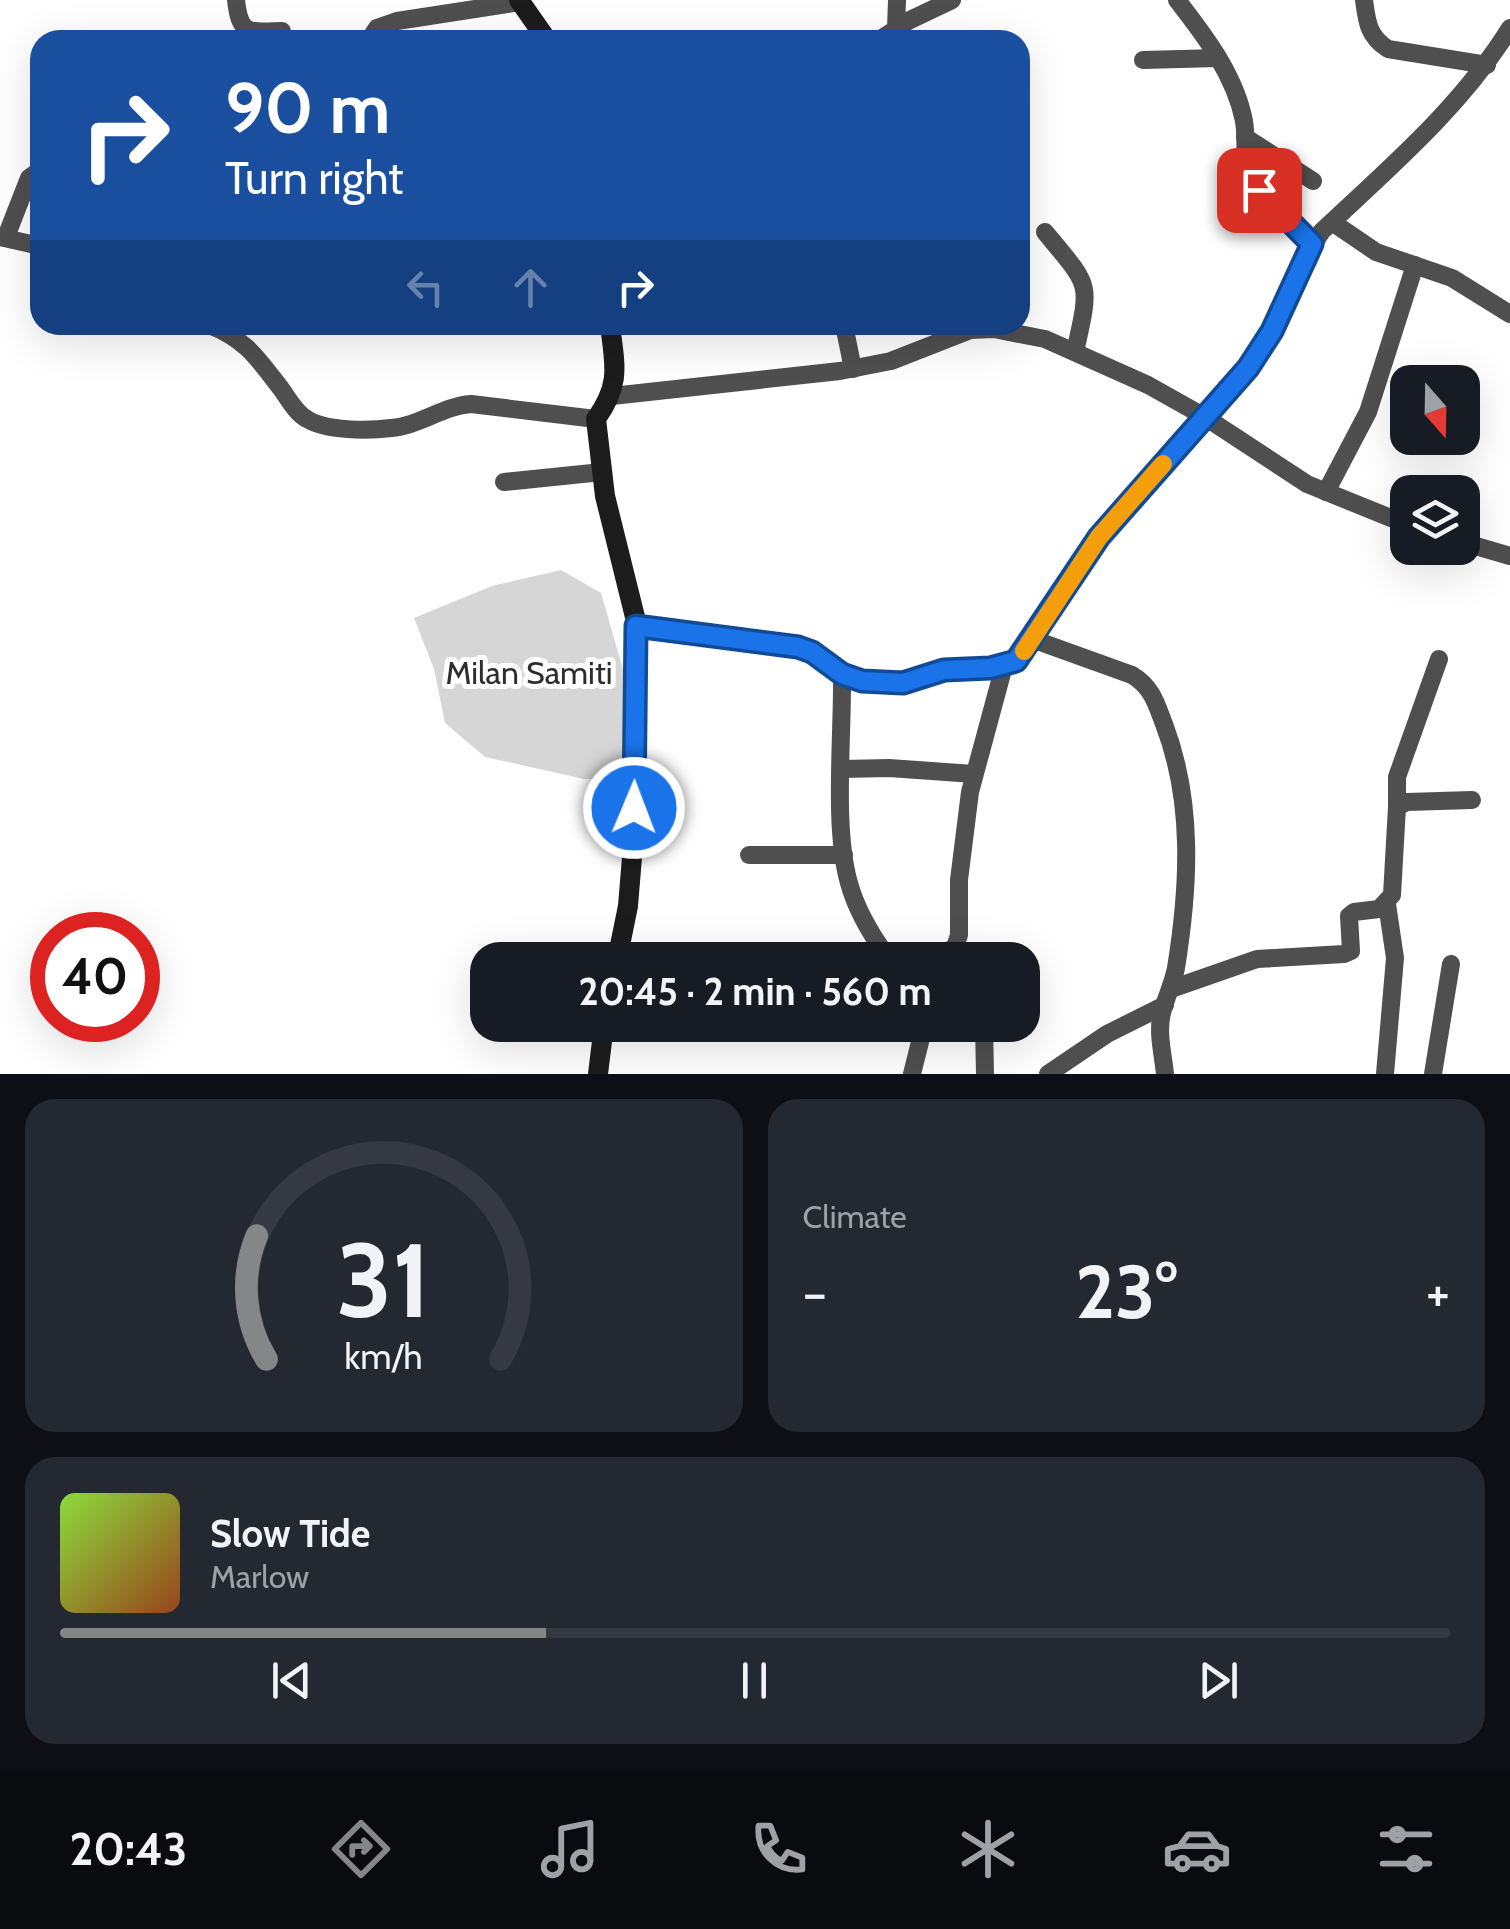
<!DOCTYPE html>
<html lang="en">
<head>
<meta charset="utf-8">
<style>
	body { margin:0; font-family:Cabin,sans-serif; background:#242831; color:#f1f3f6; height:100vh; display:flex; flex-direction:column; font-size:38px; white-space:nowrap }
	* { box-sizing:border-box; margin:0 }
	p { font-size:32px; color:#9ea1a6 }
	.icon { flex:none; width:55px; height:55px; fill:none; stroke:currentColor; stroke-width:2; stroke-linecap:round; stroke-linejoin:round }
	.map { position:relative; height:1074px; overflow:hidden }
	.drawer { display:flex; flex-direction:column; gap:25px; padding:25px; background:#0d0f14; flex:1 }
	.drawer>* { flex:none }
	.guide { position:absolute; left:30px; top:30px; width:1000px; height:305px; border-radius:30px; box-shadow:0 10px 40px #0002; background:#1a4fa0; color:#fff; overflow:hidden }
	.needle { width:65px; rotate:160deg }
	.controls { position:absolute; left:1390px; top:365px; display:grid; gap:20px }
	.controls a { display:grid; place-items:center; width:90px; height:90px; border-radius:20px; background:#171b24; box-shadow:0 10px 40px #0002; font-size:50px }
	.speed { position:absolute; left:30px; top:912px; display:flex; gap:20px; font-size:50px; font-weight:700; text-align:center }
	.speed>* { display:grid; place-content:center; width:130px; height:130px; border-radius:50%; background:#171b24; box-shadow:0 10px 40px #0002; line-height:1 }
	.speed .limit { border:15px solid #d22; background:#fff; color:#111 }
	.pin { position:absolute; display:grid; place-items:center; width:85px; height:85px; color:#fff; margin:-42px; border-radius:20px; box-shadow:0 5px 15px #0006 }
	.me { position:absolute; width:110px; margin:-55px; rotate:1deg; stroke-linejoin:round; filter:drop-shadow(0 0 8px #0008) }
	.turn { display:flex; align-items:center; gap:35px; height:210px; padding:0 30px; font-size:45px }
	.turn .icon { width:130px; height:130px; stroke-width:2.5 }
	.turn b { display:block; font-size:70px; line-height:85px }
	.lanes { display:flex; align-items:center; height:95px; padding:0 30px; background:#0003; justify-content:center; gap:50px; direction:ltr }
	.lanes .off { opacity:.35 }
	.big { font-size:75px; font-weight:800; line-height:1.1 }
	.drawer .widget { flex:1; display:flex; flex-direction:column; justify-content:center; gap:15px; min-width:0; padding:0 35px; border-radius:30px; background:#242831 }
	.drawer .dial { align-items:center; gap:0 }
	.dial svg { height:260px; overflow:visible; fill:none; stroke:#363941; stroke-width:7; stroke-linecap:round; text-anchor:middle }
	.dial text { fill:#f1f3f6; stroke:none }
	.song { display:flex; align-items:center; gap:30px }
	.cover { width:120px; height:120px; border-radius:15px; background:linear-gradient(135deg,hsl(90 70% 55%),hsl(20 70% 35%)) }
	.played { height:10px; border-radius:5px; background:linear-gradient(90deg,#858687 35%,#363941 35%) }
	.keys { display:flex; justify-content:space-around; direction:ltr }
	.heat { display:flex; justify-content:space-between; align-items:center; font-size:55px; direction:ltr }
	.drawer .tiles { flex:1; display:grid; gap:25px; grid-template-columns:1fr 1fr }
	.widget:last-child { grid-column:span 2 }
	.trip { position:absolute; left:470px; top:942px; width:570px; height:100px; border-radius:30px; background:#171b24; box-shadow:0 10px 40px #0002; font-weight:800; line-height:100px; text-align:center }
	.tab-bar { display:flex; height:160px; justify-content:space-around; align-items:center; background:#090b0e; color:#9ea1a6 }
	.tab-bar .icon { width:70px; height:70px }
	.tab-bar .current { color:#858687 }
	.tab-bar b { font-size:45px; color:#f1f3f6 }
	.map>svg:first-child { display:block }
	.green { fill:#d6d6d6 }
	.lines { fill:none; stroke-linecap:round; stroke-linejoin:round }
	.street { stroke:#4f4f4f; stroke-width:18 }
	.secondary { stroke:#1c1c1c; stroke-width:20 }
	.route-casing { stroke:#114b97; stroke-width:25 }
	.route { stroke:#1a73e8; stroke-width:18 }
	.slow { stroke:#f59e0b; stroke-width:18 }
	.labels { text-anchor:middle; stroke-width:10; stroke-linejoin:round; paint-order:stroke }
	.park-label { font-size:32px; fill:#2d2d2d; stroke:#fff }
</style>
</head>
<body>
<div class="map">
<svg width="1510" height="1074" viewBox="0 0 1510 1074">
	<rect width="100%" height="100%" fill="#fff"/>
	<path class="green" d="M561,570L601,593L634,707L621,780L584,779L485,757L445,723L434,669L414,618L492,586Z"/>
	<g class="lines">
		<g class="street">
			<path d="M236,0C240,36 249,32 282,31"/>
			<path d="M1177,0C1205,36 1235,75 1244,121C1247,139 1243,158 1250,175C1263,203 1290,223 1312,244"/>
			<path d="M1364,0C1367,22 1368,36 1388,49L1487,65"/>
			<path d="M896,29L897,0"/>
			<path d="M369,40L377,28L397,21L520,2"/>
			<path d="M879,40L910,20L952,0"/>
			<path d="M1143,60L1218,58"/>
			<path d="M1245,137L1313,181"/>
			<path d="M1332,222L1376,252L1452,278L1510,314"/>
			<path d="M1045,232C1091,288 1091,280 1075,352"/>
			<path d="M0,237L40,246"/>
			<path d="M6,237L29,178L40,170"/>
			<path d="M209,325C247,340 258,359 282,390C289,400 296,413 307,419C326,431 368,431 391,428C419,426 443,406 471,404L596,419"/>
			<path d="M844,325L853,369"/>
			<path d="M612,396L840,371L891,361L970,330L994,329L1045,339L1148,385L1205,417L1307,484L1408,525"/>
			<path d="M504,482L602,472"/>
			<path d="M1326,492L1368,412L1415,265"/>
			<path d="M1462,542L1510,556"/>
			<path d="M637,625L798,647C818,654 832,673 852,679C889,691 913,677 946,670C970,666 993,671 1016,661L1099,537L1248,368L1272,331L1305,257L1322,231C1389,168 1461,107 1510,28"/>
			<path d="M1032,639L1132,675C1152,687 1156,703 1164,724C1194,802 1189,887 1176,968C1173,984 1166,997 1162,1013C1157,1032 1163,1054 1165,1074"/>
			<path d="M842,674C843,734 833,828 849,883C856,909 872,936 888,958"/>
			<path d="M842,769L889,768L974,774"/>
			<path d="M1397,807V777L1439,659"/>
			<path d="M749,855H844"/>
			<path d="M883,952L942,955L955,947L959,935V880L970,792L1004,666"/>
			<path d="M1171,989L1257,959L1344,954L1351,951L1349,916L1354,912L1379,909L1392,895L1397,807L1407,802L1472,800"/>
			<path d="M984,1025L985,1074"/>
			<path d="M912,1074L920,1042L919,1025"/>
			<path d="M1048,1074L1107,1034L1165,1005"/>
			<path d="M1385,1074L1395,958L1387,904"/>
			<path d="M1433,1074L1451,964"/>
		</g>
		<g class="secondary">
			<path d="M519,0L547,40"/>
			<path d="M610,325C615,366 621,384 596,419L605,496L637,625L633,845L628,906L617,960"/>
			<path d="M598,1074L604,1025"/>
		</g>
	</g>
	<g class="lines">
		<defs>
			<path id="route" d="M634,808L636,626L798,647L812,652L842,674L862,681L903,683L944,670L990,668L1016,661L1099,537L1248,368L1272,331L1312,244L1259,190"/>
		</defs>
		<use href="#route" class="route-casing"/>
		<use href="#route" class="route"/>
		<path class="slow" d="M1024,651L1099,537L1163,464"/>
	</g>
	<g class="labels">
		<g class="park-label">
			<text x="529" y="684">Milan Samiti</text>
		</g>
	</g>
</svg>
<div class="controls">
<a><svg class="needle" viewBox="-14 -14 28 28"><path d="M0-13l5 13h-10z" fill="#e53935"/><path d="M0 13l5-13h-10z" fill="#9ea1a6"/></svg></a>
<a><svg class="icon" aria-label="layers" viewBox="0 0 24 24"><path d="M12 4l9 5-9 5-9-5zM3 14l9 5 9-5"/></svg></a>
</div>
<div class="speed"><div class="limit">40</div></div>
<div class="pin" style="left:1259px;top:190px;background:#d93025"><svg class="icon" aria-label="arrive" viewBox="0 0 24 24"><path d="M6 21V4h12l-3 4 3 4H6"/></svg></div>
<svg class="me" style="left:634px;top:808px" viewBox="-20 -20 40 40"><circle r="17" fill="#1a73e8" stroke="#fff" stroke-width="3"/><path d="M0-11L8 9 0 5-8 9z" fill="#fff"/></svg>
<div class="trip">20:45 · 2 min · 560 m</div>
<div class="guide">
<div class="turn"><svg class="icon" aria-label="right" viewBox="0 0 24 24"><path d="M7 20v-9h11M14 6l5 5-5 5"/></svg><div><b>90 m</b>Turn right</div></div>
<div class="lanes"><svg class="icon off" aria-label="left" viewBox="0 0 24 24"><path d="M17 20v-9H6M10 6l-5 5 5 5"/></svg><svg class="icon off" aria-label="ahead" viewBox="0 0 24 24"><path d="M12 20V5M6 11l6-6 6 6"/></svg><svg class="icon" aria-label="right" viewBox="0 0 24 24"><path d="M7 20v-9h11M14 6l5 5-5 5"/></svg></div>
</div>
</div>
<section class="drawer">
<div class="tiles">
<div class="widget dial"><svg viewBox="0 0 100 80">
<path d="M14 69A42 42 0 1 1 86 69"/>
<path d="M14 69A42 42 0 0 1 11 31" stroke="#858687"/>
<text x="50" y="56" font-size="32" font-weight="700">31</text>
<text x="50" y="72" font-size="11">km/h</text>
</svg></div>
<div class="widget"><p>Climate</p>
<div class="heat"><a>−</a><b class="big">23°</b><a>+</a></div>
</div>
<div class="widget">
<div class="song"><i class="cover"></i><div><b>Slow Tide</b><p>Marlow</p></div></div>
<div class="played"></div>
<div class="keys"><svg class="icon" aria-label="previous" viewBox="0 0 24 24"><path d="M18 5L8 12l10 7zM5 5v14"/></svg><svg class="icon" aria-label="pause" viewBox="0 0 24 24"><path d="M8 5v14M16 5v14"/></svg><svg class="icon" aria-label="next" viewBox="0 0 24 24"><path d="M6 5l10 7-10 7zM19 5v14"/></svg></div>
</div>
</div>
</section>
<nav class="tab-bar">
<b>20:43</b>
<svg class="icon current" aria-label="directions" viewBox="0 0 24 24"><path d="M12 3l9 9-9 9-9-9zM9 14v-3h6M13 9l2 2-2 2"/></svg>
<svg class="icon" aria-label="music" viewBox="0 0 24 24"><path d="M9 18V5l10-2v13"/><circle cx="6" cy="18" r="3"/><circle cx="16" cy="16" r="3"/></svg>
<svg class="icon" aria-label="phone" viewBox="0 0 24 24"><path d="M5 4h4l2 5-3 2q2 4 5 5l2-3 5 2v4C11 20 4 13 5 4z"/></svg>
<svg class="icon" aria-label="climate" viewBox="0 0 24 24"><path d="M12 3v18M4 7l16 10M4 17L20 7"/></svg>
<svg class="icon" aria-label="car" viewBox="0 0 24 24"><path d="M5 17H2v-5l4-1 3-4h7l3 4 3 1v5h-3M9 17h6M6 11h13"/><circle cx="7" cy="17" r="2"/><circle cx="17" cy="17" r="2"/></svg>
<svg class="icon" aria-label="filters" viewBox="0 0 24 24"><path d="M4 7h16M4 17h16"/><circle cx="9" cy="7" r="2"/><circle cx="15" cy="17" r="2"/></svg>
</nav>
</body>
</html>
